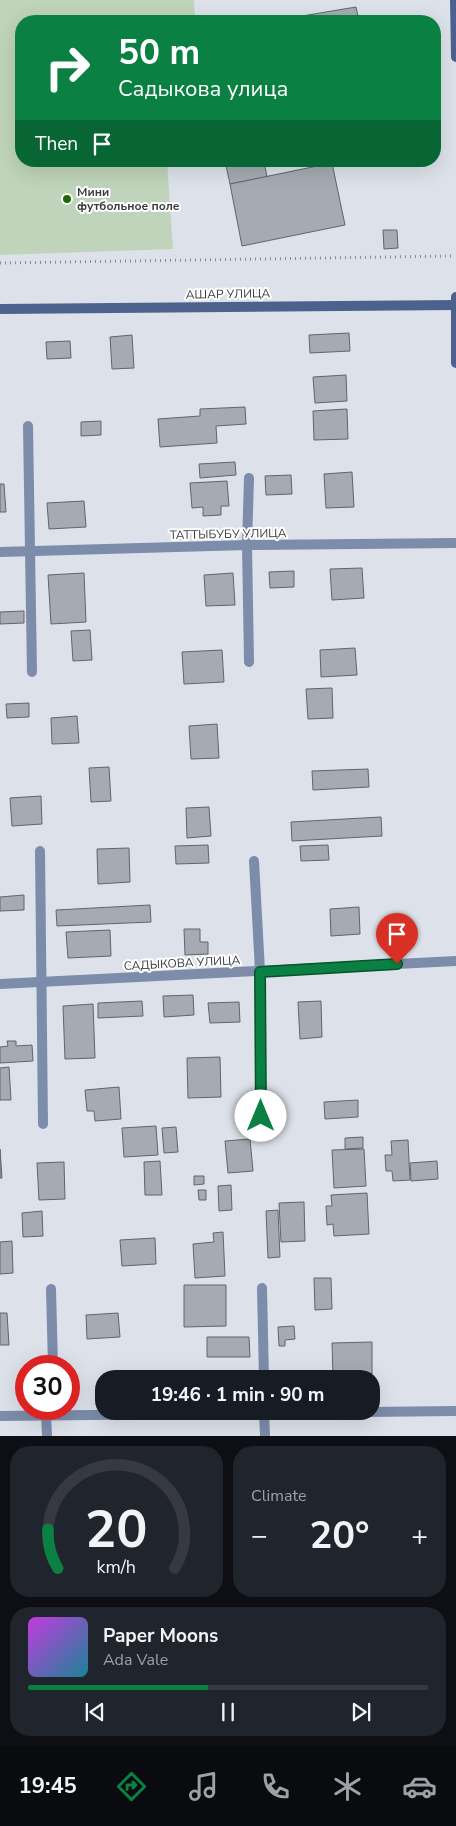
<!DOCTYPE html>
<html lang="en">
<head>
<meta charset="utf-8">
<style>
	body { margin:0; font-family:"Nunito Sans",sans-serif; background:#20242c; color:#f1f3f6; height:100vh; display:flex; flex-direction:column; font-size:19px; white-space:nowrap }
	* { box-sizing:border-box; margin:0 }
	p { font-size:16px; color:#9ea1a6 }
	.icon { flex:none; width:28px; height:28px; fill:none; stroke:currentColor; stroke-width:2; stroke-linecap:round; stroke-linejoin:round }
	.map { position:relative; height:1436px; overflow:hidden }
	.details { display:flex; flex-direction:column; gap:10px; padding:10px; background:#0d0f14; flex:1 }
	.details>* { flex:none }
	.guide { position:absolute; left:15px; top:15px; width:426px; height:152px; border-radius:20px; box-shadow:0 5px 20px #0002; background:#0b8043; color:#fff; overflow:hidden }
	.speed { position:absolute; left:15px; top:1355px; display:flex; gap:10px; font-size:25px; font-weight:700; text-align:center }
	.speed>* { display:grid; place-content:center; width:65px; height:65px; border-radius:50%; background:#171b24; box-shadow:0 5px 20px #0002; line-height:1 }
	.speed .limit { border:8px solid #d22; background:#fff; color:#111 }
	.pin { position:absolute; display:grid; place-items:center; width:42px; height:42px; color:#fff; margin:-51px -21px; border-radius:50% 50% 50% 0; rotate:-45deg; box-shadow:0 0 5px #0007 }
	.pin .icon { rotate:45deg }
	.me { position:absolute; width:55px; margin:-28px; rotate:0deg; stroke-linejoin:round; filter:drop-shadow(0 0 4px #0008) }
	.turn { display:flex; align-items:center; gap:18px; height:105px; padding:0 20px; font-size:22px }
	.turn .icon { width:65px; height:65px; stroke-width:2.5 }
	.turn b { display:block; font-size:35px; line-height:42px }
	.then { display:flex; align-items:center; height:48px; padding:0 20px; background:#0003; gap:10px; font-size:19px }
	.big { font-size:38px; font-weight:700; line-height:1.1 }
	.details .widget { flex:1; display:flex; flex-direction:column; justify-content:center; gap:8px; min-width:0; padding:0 18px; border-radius:20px; background:#20242c }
	.details .dial { align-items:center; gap:0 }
	.dial svg { height:130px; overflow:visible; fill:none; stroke:#363941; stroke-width:7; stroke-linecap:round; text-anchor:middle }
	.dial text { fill:#f1f3f6; stroke:none }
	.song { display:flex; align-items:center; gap:15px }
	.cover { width:60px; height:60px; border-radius:8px; background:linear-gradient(135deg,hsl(290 70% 55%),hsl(190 70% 35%)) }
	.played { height:5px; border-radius:2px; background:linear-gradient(90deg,#0b8043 45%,#363941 45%) }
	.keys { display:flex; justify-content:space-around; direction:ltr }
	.heat { display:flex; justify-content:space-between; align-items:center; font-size:28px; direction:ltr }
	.details .tiles { flex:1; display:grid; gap:10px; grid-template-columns:1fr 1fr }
	.widget:last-child { grid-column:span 2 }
	.trip { position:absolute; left:95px; top:1370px; width:285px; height:50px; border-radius:20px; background:#171b24; box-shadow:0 5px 20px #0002; font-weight:700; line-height:50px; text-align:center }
	.menu { display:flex; height:80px; justify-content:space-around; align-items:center; background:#090b0e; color:#9ea1a6 }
	.menu .icon { width:35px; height:35px }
	.menu .current { color:#0b8043 }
	.menu b { font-size:22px; color:#f1f3f6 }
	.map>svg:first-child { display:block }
	.green { fill:#bfd4ba }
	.building { fill:#a6aab3; stroke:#60646c }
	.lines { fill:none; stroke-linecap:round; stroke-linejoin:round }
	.path { stroke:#878a90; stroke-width:3; stroke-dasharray:1 4; stroke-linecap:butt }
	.street { stroke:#7c8caa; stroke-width:10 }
	.secondary { stroke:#4c628d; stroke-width:10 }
	.route-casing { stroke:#07532c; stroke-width:12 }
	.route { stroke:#0b8043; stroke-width:9 }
	.poi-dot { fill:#1d6908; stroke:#fff; stroke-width:2 }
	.labels { text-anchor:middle; stroke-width:4; stroke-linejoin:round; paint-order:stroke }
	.poi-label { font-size:12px; font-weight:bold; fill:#393b3e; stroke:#fff; text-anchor:start }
	.street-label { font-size:12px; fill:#393b3e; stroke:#fff }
</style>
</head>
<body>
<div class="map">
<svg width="456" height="1436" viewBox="0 0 456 1436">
	<rect width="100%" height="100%" fill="#dde2ea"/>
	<path class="green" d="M0,0H194L195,21H21V161H167L173,249L0,255Z"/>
	<g class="building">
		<path d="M356,7L359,21H290V18Z"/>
		<path d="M225,161H264L267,177L230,184Z"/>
		<path d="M332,163L345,225L242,246L230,184Z"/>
		<path d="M383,230H397L398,248L384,249Z"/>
		<path d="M349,333L350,351L310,353L309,335Z"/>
		<path d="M132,335L134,368L112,369L110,337Z"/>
		<path d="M70,341L71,358L47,359L46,342Z"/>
		<path d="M346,375L347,401L315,403L313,377Z"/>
		<path d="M245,407L246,424L216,426L217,443L160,447L158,419L200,416V409Z"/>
		<path d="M347,409L348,439L314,440L313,411Z"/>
		<path d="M101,421V435L81,436V422Z"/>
		<path d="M235,462L236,475L200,478L199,464Z"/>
		<path d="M352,472L354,507L326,508L324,474Z"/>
		<path d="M291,475L292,494L266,495L265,476Z"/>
		<path d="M227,481L229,506H221V515L203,516V507L192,508L190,483Z"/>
		<path d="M0,484H4L6,512H0Z"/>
		<path d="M84,501L86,527L49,529L47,503Z"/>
		<path d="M362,568L364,598L332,600L330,569Z"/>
		<path d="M294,571V587L270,588L269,572Z"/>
		<path d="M84,573L86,622L51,624L48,575Z"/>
		<path d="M233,573L235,605L206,606L204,575Z"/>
		<path d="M24,611V623L0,624V612Z"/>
		<path d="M90,630L92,660L73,661L71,631Z"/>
		<path d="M355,648L357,675L321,677L320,650Z"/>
		<path d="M222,650L224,682L184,684L182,652Z"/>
		<path d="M332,688L333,718L308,719L306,689Z"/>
		<path d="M29,703V717L7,718L6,704Z"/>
		<path d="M77,716L79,743L52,744L51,718Z"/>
		<path d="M217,724L219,758L191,759L189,726Z"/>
		<path d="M109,767L111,801L91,802L89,768Z"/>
		<path d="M368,769L369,787L313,790L312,771Z"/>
		<path d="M41,796L42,824L12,826L10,798Z"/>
		<path d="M209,807L211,836L187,838L186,808Z"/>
		<path d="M381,817L382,836L292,841L291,822Z"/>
		<path d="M208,845L209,863L176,864L175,846Z"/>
		<path d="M328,845L329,860L301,861L300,846Z"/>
		<path d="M129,848L130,882L98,884L97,849Z"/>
		<path d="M24,895V910L0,911V897Z"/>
		<path d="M150,905L151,922L57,926L56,910Z"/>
		<path d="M359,907L360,934L331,936L330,909Z"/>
		<path d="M184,929H200V942H208V954L185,955Z"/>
		<path d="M110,930L111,956L68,958L66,932Z"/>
		<path d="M193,995L194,1015L164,1017L163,996Z"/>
		<path d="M142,1001L143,1016L98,1018V1003Z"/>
		<path d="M321,1001L322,1037L300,1039L298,1002Z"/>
		<path d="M239,1002L240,1022L210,1023L208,1003Z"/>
		<path d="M93,1004L95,1058L65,1059L63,1006Z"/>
		<path d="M7,1041H16V1046L32,1045L33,1061L0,1063V1047L8,1046Z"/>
		<path d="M220,1057L221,1097L188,1098L187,1058Z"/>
		<path d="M9,1067L11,1100H0V1068Z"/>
		<path d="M119,1087L121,1119L95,1121L94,1111H87L85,1090Z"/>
		<path d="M358,1100V1117L325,1119L324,1102Z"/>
		<path d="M156,1126L158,1155L124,1157L122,1128Z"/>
		<path d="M176,1127L178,1152L164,1153L162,1128Z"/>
		<path d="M363,1137V1148L345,1149V1138Z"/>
		<path d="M250,1139L253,1171L228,1173L225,1141Z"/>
		<path d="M408,1140L410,1180L393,1181L392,1171H386L385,1155H392L391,1141Z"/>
		<path d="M0,1149L2,1178H0Z"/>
		<path d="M364,1149L366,1186L334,1188L332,1150Z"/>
		<path d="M160,1161L162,1195H145L144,1162Z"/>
		<path d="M437,1161L438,1179L411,1181L410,1163Z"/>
		<path d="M64,1162L65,1199L39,1200L37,1163Z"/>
		<path d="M194,1176H204V1184L194,1185Z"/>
		<path d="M231,1185L232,1210L219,1211L218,1186Z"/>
		<path d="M198,1190H206V1200H199Z"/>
		<path d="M367,1193L369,1234L334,1236L333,1224L327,1225L326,1206H332L331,1195Z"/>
		<path d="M304,1202L305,1241L281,1242L279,1203Z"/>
		<path d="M278,1210L280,1257L268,1258L266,1211Z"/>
		<path d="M42,1211L43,1236L23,1237L22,1213Z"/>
		<path d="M223,1232L225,1276L195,1278L193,1244L214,1242L213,1233Z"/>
		<path d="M155,1238L156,1264L122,1266L120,1240Z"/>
		<path d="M12,1241L13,1273L0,1274V1242Z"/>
		<path d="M314,1278H331L332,1309L315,1310Z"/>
		<path d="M184,1285H226V1326L184,1327Z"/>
		<path d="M0,1313H7L9,1345H0Z"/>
		<path d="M118,1313L120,1337L87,1339L86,1315Z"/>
		<path d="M294,1326L295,1339L285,1340V1346H279L278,1327Z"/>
		<path d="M207,1337H249L250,1357H207Z"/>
		<path d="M372,1342V1374L333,1376L332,1343Z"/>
		<path d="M296,1373L297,1379H281V1374Z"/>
		<path d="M255,1375V1379H219V1377Z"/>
		<path d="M369,1376V1379H303Z"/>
	</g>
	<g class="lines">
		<path class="path" d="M0,263L453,256"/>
		<g class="street">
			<path d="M28,426L32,672"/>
			<path d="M249,478L247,545L249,662"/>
			<path d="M0,552L247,545L456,543"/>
			<path d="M40,851L43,1124"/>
			<path d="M254,861L260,971L261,1116"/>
			<path d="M0,984L456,961"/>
			<path d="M262,1288L264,1379"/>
			<path d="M51,1289L53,1366"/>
			<path d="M264,1411L265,1436"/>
			<path d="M0,1416L456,1411"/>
			<path d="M47,1436L46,1415L48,1410"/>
		</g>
		<g class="secondary">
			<path d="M455,0L456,57"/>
			<path d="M456,297V363"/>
			<path d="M0,309L456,305"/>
		</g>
	</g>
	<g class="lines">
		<defs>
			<path id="route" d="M261,1116L260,972L397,964"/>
		</defs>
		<use href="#route" class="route-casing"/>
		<use href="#route" class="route"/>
	</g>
	<circle class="poi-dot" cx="67" cy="199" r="5"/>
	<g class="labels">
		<g class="poi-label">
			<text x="77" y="196">Мини<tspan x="77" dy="14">футбольное поле</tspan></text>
		</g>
		<g class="street-label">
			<text transform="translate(228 294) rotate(-1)" y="4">АШАР УЛИЦА</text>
			<text transform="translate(228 534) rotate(-1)" y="4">ТАТТЫБУБУ УЛИЦА</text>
			<text transform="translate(182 963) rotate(-3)" y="4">САДЫКОВА УЛИЦА</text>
		</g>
	</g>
</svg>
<div class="speed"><div class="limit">30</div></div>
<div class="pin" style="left:397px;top:964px;background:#d93025"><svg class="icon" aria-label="arrive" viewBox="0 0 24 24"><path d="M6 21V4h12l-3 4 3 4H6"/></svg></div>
<svg class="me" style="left:261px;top:1116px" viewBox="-20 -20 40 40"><circle r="19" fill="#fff"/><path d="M0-13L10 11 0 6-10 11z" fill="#0b8043"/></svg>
<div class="trip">19:46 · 1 min · 90 m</div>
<div class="guide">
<div class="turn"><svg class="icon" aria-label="right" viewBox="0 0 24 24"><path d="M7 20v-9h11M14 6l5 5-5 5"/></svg><div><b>50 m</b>Садыкова улица</div></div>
<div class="then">Then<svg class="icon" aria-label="arrive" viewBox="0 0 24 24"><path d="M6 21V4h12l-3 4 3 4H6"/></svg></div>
</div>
</div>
<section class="details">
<div class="tiles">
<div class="widget dial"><svg viewBox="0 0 100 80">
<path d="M14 69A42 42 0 1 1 86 69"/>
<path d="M14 69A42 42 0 0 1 8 45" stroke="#0b8043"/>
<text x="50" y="56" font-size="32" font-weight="700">20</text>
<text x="50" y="72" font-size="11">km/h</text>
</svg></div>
<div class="widget"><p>Climate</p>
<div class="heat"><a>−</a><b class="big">20°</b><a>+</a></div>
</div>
<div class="widget">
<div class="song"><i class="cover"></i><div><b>Paper Moons</b><p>Ada Vale</p></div></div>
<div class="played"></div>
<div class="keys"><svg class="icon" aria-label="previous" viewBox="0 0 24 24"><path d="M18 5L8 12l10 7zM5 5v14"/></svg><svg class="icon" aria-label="pause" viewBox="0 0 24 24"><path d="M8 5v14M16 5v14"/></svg><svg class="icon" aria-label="next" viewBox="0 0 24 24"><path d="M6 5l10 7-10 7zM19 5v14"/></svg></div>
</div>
</div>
</section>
<nav class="menu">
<b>19:45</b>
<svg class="icon current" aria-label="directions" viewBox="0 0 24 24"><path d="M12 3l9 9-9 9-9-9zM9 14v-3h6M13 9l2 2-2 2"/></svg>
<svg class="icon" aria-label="music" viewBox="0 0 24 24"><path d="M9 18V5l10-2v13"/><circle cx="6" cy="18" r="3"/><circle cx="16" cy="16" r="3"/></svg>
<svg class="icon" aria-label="phone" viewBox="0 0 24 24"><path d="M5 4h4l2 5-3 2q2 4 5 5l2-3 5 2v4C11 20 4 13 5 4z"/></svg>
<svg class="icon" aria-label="climate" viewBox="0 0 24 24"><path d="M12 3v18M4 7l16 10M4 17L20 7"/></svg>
<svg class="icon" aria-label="car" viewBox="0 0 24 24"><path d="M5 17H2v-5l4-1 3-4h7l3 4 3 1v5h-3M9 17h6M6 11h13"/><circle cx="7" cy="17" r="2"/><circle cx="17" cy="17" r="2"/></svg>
</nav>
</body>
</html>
